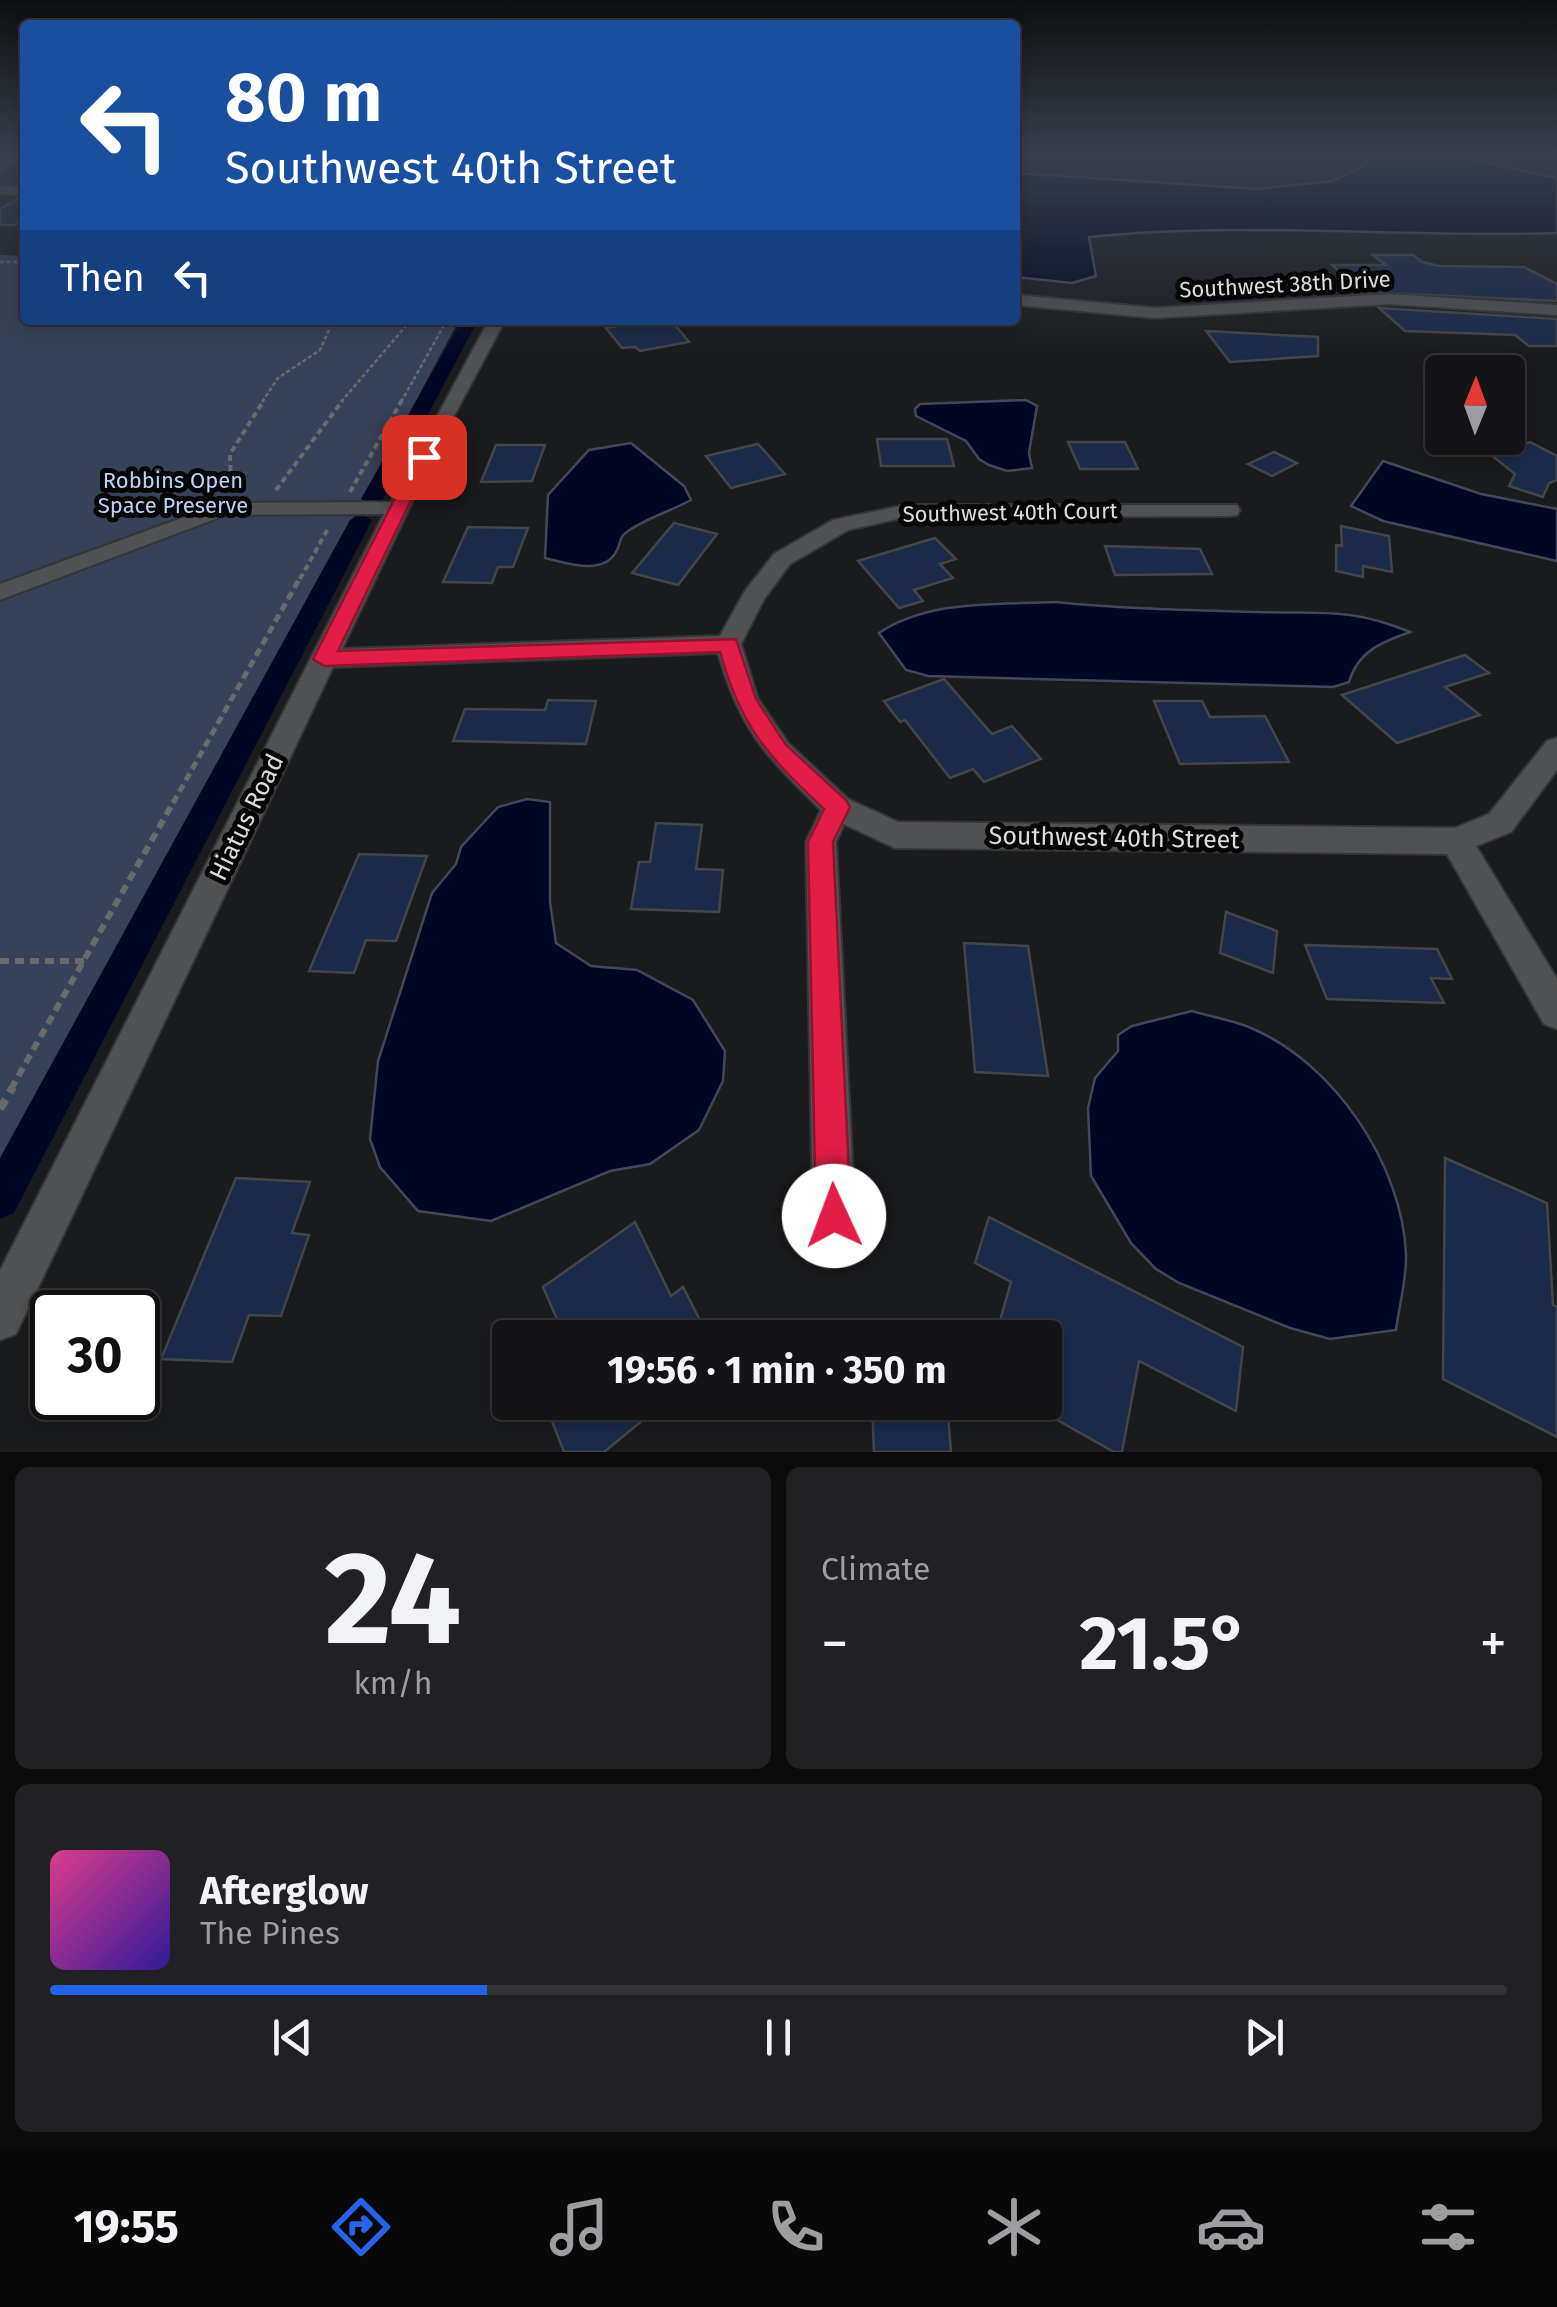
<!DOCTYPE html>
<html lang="en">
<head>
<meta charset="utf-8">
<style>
	body { margin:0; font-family:"Fira Sans",sans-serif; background:#212123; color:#f1f3f6; height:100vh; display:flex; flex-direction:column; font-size:38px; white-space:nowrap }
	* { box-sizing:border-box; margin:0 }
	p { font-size:32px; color:#9d9ea1 }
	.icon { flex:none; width:55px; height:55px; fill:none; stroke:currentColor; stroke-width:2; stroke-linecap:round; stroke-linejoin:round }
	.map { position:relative; height:1452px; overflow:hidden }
	.sheet { display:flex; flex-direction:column; gap:15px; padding:15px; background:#0b0b0c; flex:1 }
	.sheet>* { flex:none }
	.hud { position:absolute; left:20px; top:20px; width:1000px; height:305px; border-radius:10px; box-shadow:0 5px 15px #0003,0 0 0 2px #333335; background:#1a4fa0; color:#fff; overflow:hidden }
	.needle { width:65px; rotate:1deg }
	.buttons { position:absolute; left:1425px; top:355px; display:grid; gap:20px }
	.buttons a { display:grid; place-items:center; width:100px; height:100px; border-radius:10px; background:#141416; box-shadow:0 5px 15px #0003,0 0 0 2px #333335; font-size:50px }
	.speed { position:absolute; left:30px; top:1290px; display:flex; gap:20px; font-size:50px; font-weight:700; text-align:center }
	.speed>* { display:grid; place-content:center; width:130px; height:130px; border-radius:50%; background:#141416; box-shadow:0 5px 15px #0003,0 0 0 2px #333335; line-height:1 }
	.speed .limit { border:5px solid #111; border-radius:15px; background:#fff; color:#111 }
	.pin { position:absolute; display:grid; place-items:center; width:85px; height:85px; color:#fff; margin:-42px; border-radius:20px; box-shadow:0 5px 15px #0006 }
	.me { position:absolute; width:110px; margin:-55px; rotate:358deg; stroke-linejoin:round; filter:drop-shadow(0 0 8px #0008) }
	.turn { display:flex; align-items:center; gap:35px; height:210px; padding:0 40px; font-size:45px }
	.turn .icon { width:130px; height:130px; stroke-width:2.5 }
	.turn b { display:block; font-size:70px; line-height:85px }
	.then { display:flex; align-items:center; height:95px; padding:0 40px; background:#0003; gap:20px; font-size:38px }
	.big { font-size:75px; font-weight:700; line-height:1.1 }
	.sheet .tile { flex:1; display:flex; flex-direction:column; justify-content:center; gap:15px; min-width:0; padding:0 35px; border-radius:15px; background:#212123 }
	.sheet .dial { align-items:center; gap:0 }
	.dial b { font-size:130px; line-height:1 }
	.song { display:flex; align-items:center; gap:30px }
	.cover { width:120px; height:120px; border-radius:15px; background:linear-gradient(135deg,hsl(330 70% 55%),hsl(250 70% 35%)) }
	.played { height:10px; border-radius:5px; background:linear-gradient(90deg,#2563eb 30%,#333335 30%) }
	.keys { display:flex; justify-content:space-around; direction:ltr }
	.heat { display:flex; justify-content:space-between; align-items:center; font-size:55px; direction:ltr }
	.sheet .tiles { flex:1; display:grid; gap:15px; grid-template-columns:1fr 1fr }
	.tile:last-child { grid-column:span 2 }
	.trip { position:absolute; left:492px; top:1320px; width:570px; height:100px; border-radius:10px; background:#141416; box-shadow:0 5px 15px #0003,0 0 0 2px #333335; font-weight:700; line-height:100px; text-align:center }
	.menu { display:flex; height:160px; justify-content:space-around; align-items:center; background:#080809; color:#9d9ea1 }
	.menu .icon { width:70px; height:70px }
	.menu .current { color:#2563eb }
	.menu b { font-size:45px; color:#f1f3f6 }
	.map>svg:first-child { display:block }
	.green { fill:#374258 }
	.water { fill:#010722; stroke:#43475a; stroke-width:2.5 }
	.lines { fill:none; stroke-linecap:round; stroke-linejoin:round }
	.canal { fill:#010722; fill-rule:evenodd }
	.building { fill:#1b2a49; stroke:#434547; stroke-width:2.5 }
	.minor-casing { stroke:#343536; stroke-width:4 }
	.path-far4 { stroke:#696a6c; stroke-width:2.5; stroke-dasharray:4 2.5; stroke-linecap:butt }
	.path-far3 { stroke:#696a6c; stroke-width:4; stroke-dasharray:6 4; stroke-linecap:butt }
	.path-far2 { stroke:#696a6c; stroke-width:5; stroke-dasharray:8 5; stroke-linecap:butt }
	.path-far1 { stroke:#696a6c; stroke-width:6; stroke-dasharray:9 6; stroke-linecap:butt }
	.path { stroke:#696a6c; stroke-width:8; stroke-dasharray:11 8; stroke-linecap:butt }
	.minor { fill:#505153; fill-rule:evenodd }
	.route { fill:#e11d48; stroke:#92132f; stroke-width:2.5 }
	.labels { text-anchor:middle; stroke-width:10; stroke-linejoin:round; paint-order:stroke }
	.far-street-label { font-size:22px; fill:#dcdcde; stroke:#060607 }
	.far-park-label { font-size:22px; fill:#bed1f5; stroke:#060607 }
	.street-label { font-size:25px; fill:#dcdcde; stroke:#060607 }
</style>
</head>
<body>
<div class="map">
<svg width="1557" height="1452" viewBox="0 0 1557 1452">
	<rect width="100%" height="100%" fill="#1a1b1d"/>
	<path class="green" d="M0,255L25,256V320H459L0,1178Z"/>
	<g class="water">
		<path d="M1366,154H1448L1557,178V233C1401,238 1245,221 1089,237L1096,276L1072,283L1015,277V173L1257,189L1332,181L1367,164Z"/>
		<path d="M1026,400L1037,406L1029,453L1032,468L1007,471L989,465L979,459L966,441L916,416L915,409L920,404Z"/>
		<path d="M631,443L684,486L691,500C671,511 647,518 628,531C619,537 621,542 617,550C604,577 566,563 545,558L548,495L589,450Z"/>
		<path d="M1383,461L1481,494L1557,509V561L1383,521L1351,506Z"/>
		<path d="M1056,602C1123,609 1191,610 1258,612C1319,614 1351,607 1410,632C1382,642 1358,651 1349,682L1333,687L928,676L906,670L879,633C930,599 998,605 1056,602Z"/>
		<path d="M527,799L550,802V902L556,943L591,966L637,970L693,1000L725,1051L723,1081L699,1130L650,1164L610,1171L491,1221L418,1211L380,1167L370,1139L378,1061L432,893L456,864L461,847L498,807Z"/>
		<path d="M1192,1011C1211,1017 1233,1020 1251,1028C1334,1063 1402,1164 1406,1254C1407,1278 1399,1306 1396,1330L1330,1339L1290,1328L1179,1283L1156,1269L1131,1243L1091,1176L1088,1108L1095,1078L1118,1051V1035L1132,1026Z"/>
	</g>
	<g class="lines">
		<g class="canal">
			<path d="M462,320H478L383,499L372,505L365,503L361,499Z"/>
			<path d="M361,514L372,520L14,1213L0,1219V1158L350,520Z"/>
		</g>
	</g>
	<g class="building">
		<path d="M19,198L25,199V219L14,225H0V209Z"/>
		<path d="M1373,255H1413L1422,262L1439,266L1524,267L1557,284V301L1361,292L1332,265H1386Z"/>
		<path d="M1379,308L1557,319V346H1529L1515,335L1405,331Z"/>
		<path d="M649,320H671L689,342L640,351L635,347L622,348L606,328Z"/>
		<path d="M1206,331L1318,337V356L1230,362Z"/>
		<path d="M877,439H947L954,466H881Z"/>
		<path d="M1068,442H1125L1138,469H1080Z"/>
		<path d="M1530,442L1557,456V480L1549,483L1543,497L1509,486L1515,474L1490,454Z"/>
		<path d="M758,444L785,474L731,488L706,456Z"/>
		<path d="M496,445H545L532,481L481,482Z"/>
		<path d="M1274,452L1297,463L1272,476L1248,464Z"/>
		<path d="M674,523L717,534L678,585L632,573Z"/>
		<path d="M1341,526L1389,536L1392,572L1363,566V577L1336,571V545L1342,546Z"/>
		<path d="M468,527L528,528L513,567H498L492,583L443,582Z"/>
		<path d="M935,538L956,559L940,564L953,578L914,590L923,601L899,608L858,561Z"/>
		<path d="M1105,546L1200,549L1212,574L1115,575Z"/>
		<path d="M1465,655L1489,673L1445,687L1480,715L1397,743L1342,695Z"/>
		<path d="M944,679L992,734L1012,726L1041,759L984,782L973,769L950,778L905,720L900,722L884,701Z"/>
		<path d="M548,700L596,701L586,744L453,741L465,709L545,710Z"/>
		<path d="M1154,701H1202L1210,717L1265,716L1289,762L1180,764Z"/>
		<path d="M656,823L702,825L696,869L723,870L719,912L631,909L639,862H650Z"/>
		<path d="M359,854L427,856L396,941L366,940L354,973L309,971Z"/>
		<path d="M1226,912L1277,931L1273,973L1220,953Z"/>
		<path d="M964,943L1028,946L1048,1076L975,1072Z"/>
		<path d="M1305,945L1437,949L1452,979L1431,978L1444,1003L1327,999Z"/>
		<path d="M1445,1158L1547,1203L1553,1305L1557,1307V1437L1443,1379Z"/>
		<path d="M236,1178L310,1182L292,1233L309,1235L281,1316L249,1315L232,1362L161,1359Z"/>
		<path d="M989,1217L1243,1347L1236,1411L1139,1361L1122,1452H1114L1045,1413V1338H995L1011,1282L975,1263Z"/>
		<path d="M635,1222L671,1296L683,1287L709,1338H565L543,1287Z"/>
		<path d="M567,1402H665L604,1452H564L550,1416Z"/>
		<path d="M872,1402H947L951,1452H874Z"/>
	</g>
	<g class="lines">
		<defs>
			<g id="minor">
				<path d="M15,154H25V158L0,169V162Z"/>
				<path d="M0,186L25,187V195L0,194Z"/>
				<path d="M1389,294L1557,305V315L1389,304L1155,318L1015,305V295L1155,308Z"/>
				<path d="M489,320H505L446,431L342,649L720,636L745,591L774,554L833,520L906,505H1237L1240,510L1237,515L1229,516L906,517L848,530L790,564L764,599L741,644L758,699L788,743L848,799L898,822L1455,828L1489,814L1547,741L1557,738V770L1511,832L1476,846L1557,979V1029L1544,1024L1447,854L895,848L844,824L836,842L855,1216L849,1231L834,1237L819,1231L813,1216L806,842L821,810C765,755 740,730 718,653L333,667L16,1334L0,1340V1271L384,514L226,515L0,600V584L223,503L391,502Z"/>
			</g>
		</defs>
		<use href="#minor" class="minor-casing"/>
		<g class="path-far4">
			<path d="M0,262H25"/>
			<path d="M262,402L278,378L320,350L332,323L326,320"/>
			<path d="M341,402L411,320"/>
			<path d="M401,402L447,320"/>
		</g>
		<g class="path-far3">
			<path d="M276,490L343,400"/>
			<path d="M231,491L230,454L264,400"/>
			<path d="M350,492L402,400"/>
			<path d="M300,579L329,527"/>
		</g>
		<path class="path-far2" d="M173,803L301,576"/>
		<g class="path-far1">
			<path d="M0,961H84"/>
			<path d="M11,1089L174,801"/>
		</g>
		<path class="path" d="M0,1109L13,1087"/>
		<use href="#minor" class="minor"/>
	</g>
	<linearGradient id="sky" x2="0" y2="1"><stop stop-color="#0e0f10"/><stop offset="0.43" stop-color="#383f4c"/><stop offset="1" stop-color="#383f4c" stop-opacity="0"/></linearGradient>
	<rect width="1557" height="357" fill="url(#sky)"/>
	<path class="route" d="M424,452L432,457L338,651L736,639L756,699L786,745L846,800L850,807L833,842L851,1216L846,1229L834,1234L821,1229L816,1216L808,842L824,809C768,756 741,728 720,652L324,666L313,659L416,457Z"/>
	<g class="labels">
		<g class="far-street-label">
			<text transform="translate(1285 284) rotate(-3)" y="8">Southwest 38th Drive</text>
			<text transform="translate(1010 512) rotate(-1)" y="8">Southwest 40th Court</text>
		</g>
		<g class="far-park-label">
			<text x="173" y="488">Robbins Open<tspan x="173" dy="25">Space Preserve</tspan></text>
		</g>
		<g class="street-label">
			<text transform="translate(246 817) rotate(-64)" y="9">Hiatus Road</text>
			<text transform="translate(1114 837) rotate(1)" y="9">Southwest 40th Street</text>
		</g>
	</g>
</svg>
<div class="buttons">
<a><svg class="needle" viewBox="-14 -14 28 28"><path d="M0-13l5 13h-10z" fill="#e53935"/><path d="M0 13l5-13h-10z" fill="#9d9ea1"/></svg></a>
</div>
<div class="speed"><div class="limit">30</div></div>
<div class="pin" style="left:424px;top:457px;background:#d93025"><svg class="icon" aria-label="arrive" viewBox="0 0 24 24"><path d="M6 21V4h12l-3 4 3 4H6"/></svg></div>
<svg class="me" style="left:834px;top:1216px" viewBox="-20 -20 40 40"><circle r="19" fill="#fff"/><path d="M0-13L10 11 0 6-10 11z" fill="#e11d48"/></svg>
<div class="trip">19:56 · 1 min · 350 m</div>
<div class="hud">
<div class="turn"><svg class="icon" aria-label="left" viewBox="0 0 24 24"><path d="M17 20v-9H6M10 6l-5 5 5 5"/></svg><div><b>80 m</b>Southwest 40th Street</div></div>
<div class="then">Then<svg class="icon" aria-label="left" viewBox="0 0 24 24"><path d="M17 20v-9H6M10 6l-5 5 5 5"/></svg></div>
</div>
</div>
<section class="sheet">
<div class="tiles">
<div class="tile dial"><b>24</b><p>km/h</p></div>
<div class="tile"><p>Climate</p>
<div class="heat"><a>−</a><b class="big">21.5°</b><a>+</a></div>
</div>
<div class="tile">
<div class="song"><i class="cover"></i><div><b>Afterglow</b><p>The Pines</p></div></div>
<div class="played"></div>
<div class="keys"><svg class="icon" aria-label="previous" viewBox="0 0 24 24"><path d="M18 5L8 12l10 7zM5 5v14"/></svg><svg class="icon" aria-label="pause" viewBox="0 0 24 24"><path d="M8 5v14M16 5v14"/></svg><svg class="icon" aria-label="next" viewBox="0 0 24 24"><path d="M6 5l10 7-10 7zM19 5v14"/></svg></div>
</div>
</div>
</section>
<nav class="menu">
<b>19:55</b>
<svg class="icon current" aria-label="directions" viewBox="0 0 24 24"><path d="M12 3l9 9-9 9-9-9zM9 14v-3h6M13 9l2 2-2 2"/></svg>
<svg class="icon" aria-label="music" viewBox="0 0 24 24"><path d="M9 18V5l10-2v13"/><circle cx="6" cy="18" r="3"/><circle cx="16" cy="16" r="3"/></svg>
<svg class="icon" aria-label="phone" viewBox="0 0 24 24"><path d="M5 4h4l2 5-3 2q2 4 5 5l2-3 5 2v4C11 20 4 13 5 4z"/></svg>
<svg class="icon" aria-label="climate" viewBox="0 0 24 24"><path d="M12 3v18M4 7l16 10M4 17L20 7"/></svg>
<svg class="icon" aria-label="car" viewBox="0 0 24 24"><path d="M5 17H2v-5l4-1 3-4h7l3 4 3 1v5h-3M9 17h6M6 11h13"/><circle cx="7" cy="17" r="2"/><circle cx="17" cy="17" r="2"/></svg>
<svg class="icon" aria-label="filters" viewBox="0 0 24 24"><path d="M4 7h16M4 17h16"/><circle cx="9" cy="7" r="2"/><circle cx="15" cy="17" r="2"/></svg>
</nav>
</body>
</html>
